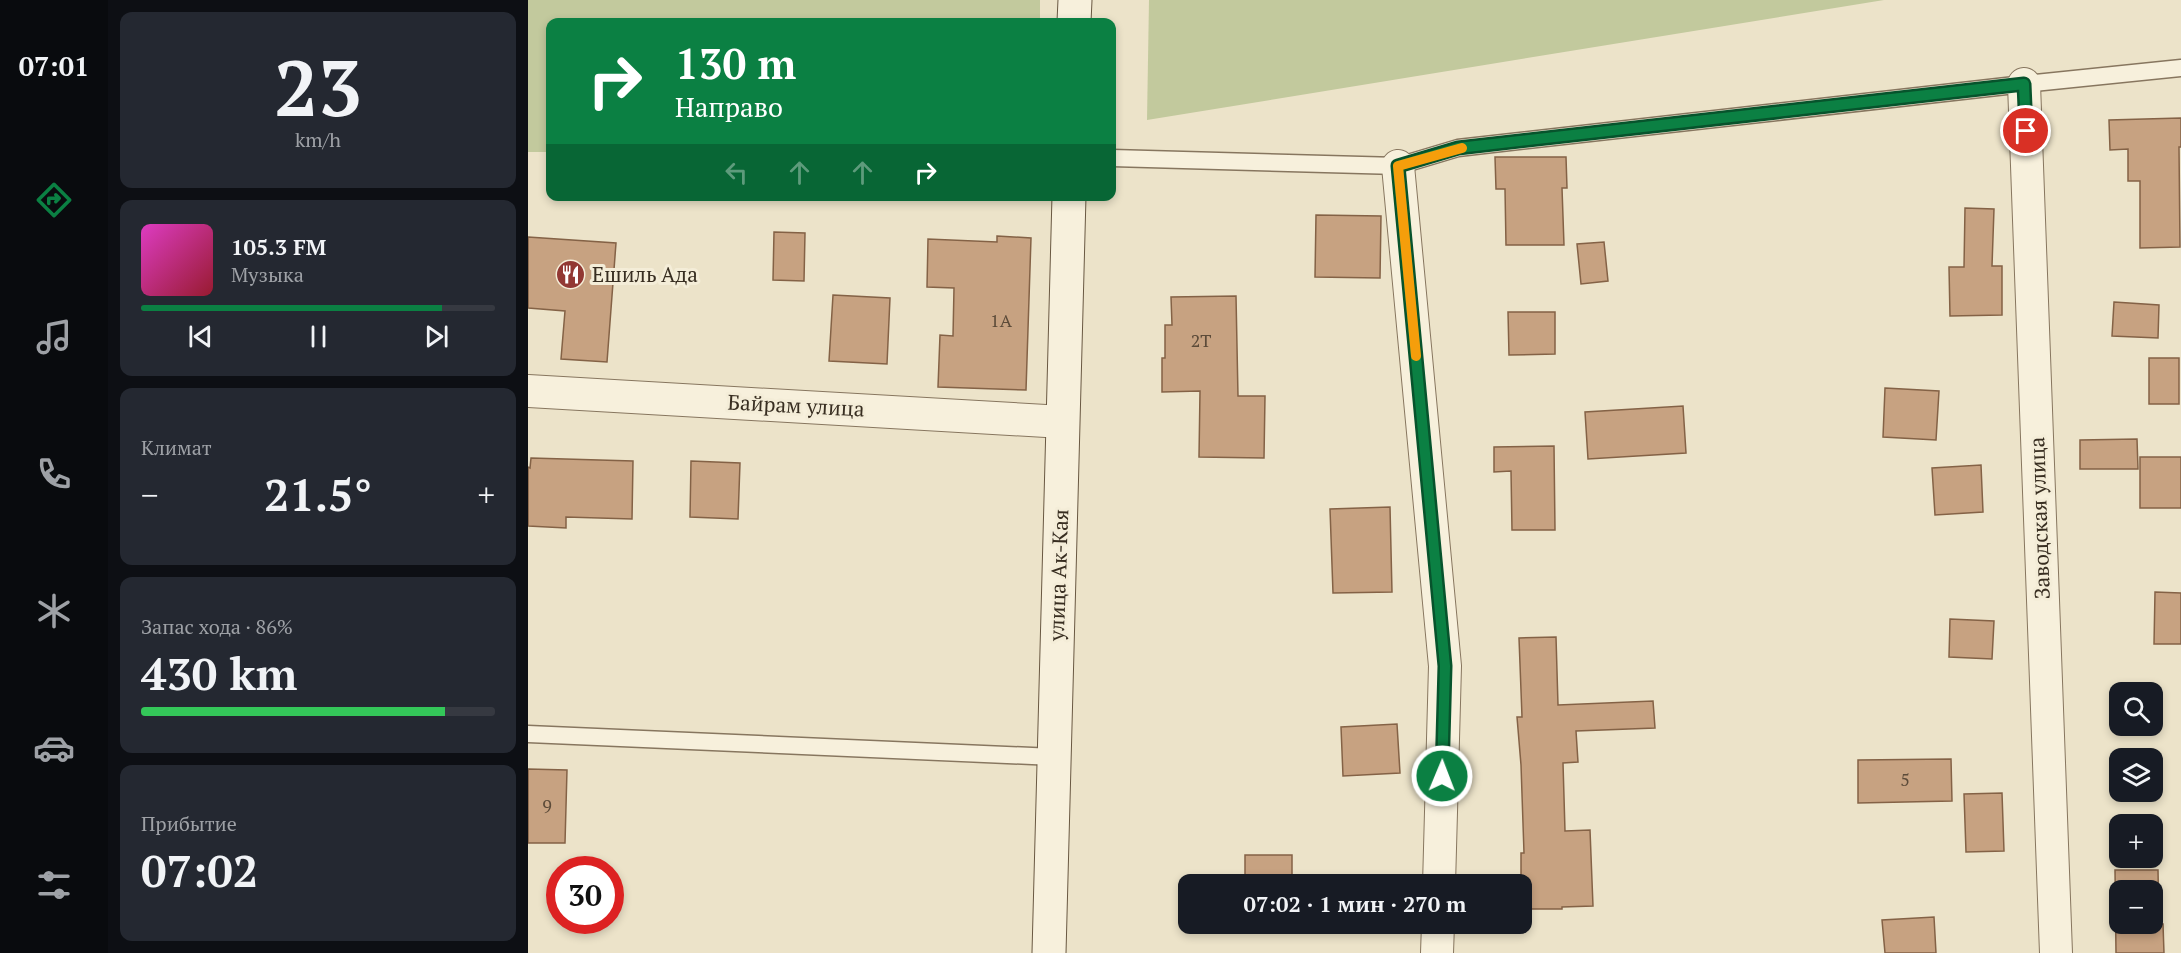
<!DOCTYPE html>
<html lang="ru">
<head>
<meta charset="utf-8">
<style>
	body { margin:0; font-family:"PT Serif",serif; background:#242831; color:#f1f3f6; height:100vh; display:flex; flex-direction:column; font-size:22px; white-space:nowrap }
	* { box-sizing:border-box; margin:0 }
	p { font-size:20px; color:#9ea1a6 }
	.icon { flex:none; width:33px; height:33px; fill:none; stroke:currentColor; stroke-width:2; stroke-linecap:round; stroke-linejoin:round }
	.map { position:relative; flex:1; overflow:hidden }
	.details { display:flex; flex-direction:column; gap:12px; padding:12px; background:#0d0f14; width:420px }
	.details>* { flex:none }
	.guide { position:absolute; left:18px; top:18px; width:570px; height:183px; border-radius:12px; box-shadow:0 3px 9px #0003; background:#0b8043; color:#fff; overflow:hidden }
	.fabs { position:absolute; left:1581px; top:682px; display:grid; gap:12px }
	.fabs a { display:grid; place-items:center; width:54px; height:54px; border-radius:12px; background:#171b24; box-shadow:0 3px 9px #0003; font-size:30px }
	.speed { position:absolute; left:18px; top:856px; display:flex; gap:12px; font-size:30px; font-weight:700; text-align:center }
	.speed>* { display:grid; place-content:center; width:78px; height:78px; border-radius:50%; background:#171b24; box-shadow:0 3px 9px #0003; line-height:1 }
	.speed .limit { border:9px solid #d22; background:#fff; color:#111 }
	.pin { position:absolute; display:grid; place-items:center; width:51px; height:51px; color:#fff; margin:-26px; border:3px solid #fff; border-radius:50%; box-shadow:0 2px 6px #0007 }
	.me { position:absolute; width:66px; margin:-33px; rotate:1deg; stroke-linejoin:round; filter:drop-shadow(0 0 4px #0008) }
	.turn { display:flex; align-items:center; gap:21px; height:126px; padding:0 30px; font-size:27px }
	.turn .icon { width:78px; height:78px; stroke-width:2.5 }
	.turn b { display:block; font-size:42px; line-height:51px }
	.lanes { display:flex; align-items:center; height:57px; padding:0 30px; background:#0003; justify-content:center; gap:30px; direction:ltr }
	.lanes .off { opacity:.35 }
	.big { font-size:45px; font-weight:700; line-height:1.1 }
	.details .card { flex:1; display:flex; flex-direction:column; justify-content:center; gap:9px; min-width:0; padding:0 21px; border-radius:12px; background:#242831 }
	.details .dial { align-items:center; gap:0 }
	.dial b { font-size:78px; line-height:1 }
	.song { display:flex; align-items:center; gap:18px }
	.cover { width:72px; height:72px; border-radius:9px; background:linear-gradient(135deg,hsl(310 70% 55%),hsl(350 70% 35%)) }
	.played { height:6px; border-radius:3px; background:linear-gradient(90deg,#0b8043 85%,#363941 85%) }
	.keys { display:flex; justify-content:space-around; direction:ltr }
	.heat { display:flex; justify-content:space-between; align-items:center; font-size:33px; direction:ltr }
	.charge { height:9px; border-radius:4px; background:linear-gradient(90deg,#34c759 86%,#363941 0) }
	.trip { position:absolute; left:650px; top:874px; width:354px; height:60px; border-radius:12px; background:#171b24; box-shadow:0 3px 9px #0003; font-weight:700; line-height:60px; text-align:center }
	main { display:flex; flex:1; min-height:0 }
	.menu { display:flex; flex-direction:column; width:108px; justify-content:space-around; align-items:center; background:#090b0e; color:#9ea1a6 }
	.menu .icon { width:42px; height:42px }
	.menu .selected { color:#0b8043 }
	.menu b { font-size:27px; color:#f1f3f6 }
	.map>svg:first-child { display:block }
	.green { fill:#c2c99d }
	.building { fill:#c7a281; stroke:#846246; stroke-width:1.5; fill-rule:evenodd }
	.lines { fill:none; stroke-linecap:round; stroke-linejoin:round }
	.service-casing { stroke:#87765f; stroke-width:19 }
	.minor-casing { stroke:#87765f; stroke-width:34 }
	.secondary-casing { stroke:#695842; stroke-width:35 }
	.service { stroke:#f7f0dc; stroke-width:16 }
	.minor { stroke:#f7f0dc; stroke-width:32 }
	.secondary { stroke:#f7f0dc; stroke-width:33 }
	.route-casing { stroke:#07532c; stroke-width:15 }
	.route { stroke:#0b8043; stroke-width:10 }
	.slow { stroke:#f59e0b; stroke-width:10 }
	.labels { text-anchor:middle; stroke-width:6; stroke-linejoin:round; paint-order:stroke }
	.number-label { font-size:18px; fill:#5c4b39 }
	.poi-label { font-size:21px; fill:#382e21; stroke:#f4edd8; text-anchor:start }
	.street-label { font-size:21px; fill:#382e21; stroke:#f4edd8 }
</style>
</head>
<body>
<main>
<nav class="menu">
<b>07:01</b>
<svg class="icon selected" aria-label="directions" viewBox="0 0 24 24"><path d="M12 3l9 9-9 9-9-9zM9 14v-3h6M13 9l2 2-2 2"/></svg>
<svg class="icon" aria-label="music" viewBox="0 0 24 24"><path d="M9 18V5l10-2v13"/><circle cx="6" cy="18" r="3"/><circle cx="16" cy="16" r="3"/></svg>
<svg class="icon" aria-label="phone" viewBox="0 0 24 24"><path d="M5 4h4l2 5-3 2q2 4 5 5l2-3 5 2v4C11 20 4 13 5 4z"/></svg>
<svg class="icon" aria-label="climate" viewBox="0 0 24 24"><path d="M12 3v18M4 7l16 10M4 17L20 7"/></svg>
<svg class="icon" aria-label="car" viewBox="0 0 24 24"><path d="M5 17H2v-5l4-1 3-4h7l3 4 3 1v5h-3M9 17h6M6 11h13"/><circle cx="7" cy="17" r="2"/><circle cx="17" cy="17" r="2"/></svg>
<svg class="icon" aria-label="filters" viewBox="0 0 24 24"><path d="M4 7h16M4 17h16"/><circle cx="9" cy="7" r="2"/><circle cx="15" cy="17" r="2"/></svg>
</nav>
<section class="details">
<div class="card dial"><b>23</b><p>km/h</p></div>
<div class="card">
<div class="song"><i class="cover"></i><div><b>105.3 FM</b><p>Музыка</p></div></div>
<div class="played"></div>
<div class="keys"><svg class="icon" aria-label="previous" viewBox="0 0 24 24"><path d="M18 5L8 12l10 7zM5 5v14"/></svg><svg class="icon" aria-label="pause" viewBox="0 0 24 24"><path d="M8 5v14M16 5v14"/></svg><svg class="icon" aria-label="next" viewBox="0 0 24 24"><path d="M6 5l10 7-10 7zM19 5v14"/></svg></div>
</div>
<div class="card"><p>Климат</p>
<div class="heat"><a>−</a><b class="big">21.5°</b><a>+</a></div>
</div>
<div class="card"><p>Запас хода · 86%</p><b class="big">430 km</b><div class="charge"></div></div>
<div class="card"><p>Прибытие</p><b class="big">07:02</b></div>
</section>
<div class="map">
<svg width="1653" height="953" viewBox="0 0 1653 953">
	<rect width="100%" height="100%" fill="#ece3c9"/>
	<g class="green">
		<path d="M0,0H512V22H22V152H0Z"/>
		<path d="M621,0H1356L619,120Z"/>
	</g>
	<g class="building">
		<path d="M1653,118V147H1651L1652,247L1612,248V181H1600V149L1582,150L1581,120Z"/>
		<path d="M967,157H1038L1039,188H1034L1036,245H978L977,189H968Z"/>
		<path d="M1437,208L1466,209L1464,266H1474V315L1422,316L1421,267H1436Z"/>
		<path d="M788,215L853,216L852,278L787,277Z"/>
		<path d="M246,232L277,233L276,281L245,280Z"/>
		<path d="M469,236L503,238L498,390L410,387L412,335L425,336L426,288L399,287L400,239L469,242Z"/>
		<path d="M0,237L88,243L79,362L33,359L37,311L0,308Z"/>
		<path d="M1076,242L1080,281L1053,284L1049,244Z"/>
		<path d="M305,295L362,298L359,364L301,361Z"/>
		<path d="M708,296L710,396H737L736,458L671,457L672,391L634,392V358H637V325H644L643,297Z"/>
		<path d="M1586,302L1631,305L1630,338L1584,336Z"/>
		<path d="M980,312H1027V354L981,355Z"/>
		<rect x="1621" y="358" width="30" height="46"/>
		<path d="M1357,388L1411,391L1408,440L1355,437Z"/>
		<path d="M1155,406L1158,453L1060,459L1057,412Z"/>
		<path d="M1609,439L1610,469H1552V440Z"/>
		<path d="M1026,446L1027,530H984L983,471L966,472V447Z"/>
		<rect x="1612" y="457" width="41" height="51"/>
		<path d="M3,458L105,461L104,519L38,517V528L0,526V467L2,468Z"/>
		<path d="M163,461L212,463L210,519L162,517Z"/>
		<path d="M1453,465L1455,512L1407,515L1404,468Z"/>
		<path d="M862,507L864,592L805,593L802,509Z"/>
		<path d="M1627,592L1653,593V644H1626Z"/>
		<path d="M1422,619L1466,621L1464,659L1421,657Z"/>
		<path d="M1028,637L1030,705L1125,701L1127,728L1048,731L1050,762L1035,763L1037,831L1062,830L1065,906L1034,907V909H993V853H996L993,765L989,717H994L991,638Z"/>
		<path d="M869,724L872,773L815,776L813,727Z"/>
		<path d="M1423,759L1424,801L1330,803V760Z"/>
		<path d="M0,769L39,770L37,843H0Z"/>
		<path d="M1474,793L1476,851L1438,852L1436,794Z"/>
		<rect x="717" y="855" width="47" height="30"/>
		<path d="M1587,870H1630L1631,924H1635L1636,953H1588ZM1592,891H1624V924H1592Z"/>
		<path d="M1406,917L1408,953H1357L1354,920Z"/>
	</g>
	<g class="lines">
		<defs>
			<g id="service">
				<path d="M584,158L870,166L930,148L1496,84L1653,68"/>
				<path d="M0,734L526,757"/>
			</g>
			<g id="minor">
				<path d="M1496,84L1528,953"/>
				<path d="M870,166L917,666L911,885"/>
				<path d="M0,391L535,422"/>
				<path d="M909,953L910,924"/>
			</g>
			<g id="secondary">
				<path d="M546,22L547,0"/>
				<path d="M521,953L541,196"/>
			</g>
		</defs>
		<use href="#service" class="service-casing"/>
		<use href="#minor" class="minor-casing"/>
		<use href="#secondary" class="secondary-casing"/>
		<use href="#service" class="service"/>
		<use href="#minor" class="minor"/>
		<use href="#secondary" class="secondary"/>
	</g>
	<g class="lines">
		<defs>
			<path id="route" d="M914,776L917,666L870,166L930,148L1496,84L1498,131"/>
		</defs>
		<use href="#route" class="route-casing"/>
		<use href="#route" class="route"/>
		<path class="slow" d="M888,356L870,166L934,148"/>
	</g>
	<defs>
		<symbol id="restaurant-disc" viewBox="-11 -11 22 22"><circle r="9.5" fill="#923833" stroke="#f4edd8"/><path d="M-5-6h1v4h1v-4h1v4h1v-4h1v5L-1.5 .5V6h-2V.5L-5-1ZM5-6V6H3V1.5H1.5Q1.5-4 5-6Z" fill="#fff"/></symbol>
	</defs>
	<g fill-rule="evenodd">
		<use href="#restaurant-disc" x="26" y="258" width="33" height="33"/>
	</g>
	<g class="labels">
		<g class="number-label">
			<text x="473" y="327">1А</text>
			<text x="673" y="347">2Т</text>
			<text x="1377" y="786">5</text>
			<text x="19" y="812">9</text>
		</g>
		<g class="poi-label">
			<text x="64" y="282">Ешиль Ада</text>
		</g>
		<g class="street-label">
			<text transform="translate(268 406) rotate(3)" y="7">Байрам улица</text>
			<text transform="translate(1512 518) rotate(-92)" y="7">Заводская улица</text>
			<text transform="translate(531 575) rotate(-88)" y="7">улица Ак-Кая</text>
		</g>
	</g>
</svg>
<div class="fabs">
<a><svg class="icon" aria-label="search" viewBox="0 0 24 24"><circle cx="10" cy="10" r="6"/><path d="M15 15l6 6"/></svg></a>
<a><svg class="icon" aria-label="layers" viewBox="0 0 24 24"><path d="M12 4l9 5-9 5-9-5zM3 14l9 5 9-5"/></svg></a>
<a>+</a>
<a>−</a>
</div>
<div class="speed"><div class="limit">30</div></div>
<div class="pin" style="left:1498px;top:131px;background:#d93025"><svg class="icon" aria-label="arrive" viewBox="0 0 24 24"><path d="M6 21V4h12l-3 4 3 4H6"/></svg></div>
<svg class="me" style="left:914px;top:776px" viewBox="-20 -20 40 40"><circle r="17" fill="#0b8043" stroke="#fff" stroke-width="3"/><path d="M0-11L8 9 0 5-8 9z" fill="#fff"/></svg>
<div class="trip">07:02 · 1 мин · 270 m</div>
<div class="guide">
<div class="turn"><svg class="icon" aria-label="right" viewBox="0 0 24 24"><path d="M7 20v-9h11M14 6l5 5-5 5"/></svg><div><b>130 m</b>Направо</div></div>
<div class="lanes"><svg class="icon off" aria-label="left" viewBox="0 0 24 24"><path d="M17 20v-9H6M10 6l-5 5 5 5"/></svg><svg class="icon off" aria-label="ahead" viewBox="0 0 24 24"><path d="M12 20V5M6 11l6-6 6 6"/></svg><svg class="icon off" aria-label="ahead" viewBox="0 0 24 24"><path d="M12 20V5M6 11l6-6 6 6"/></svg><svg class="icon" aria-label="right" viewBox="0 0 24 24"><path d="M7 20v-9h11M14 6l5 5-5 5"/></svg></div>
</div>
</div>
</main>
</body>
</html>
